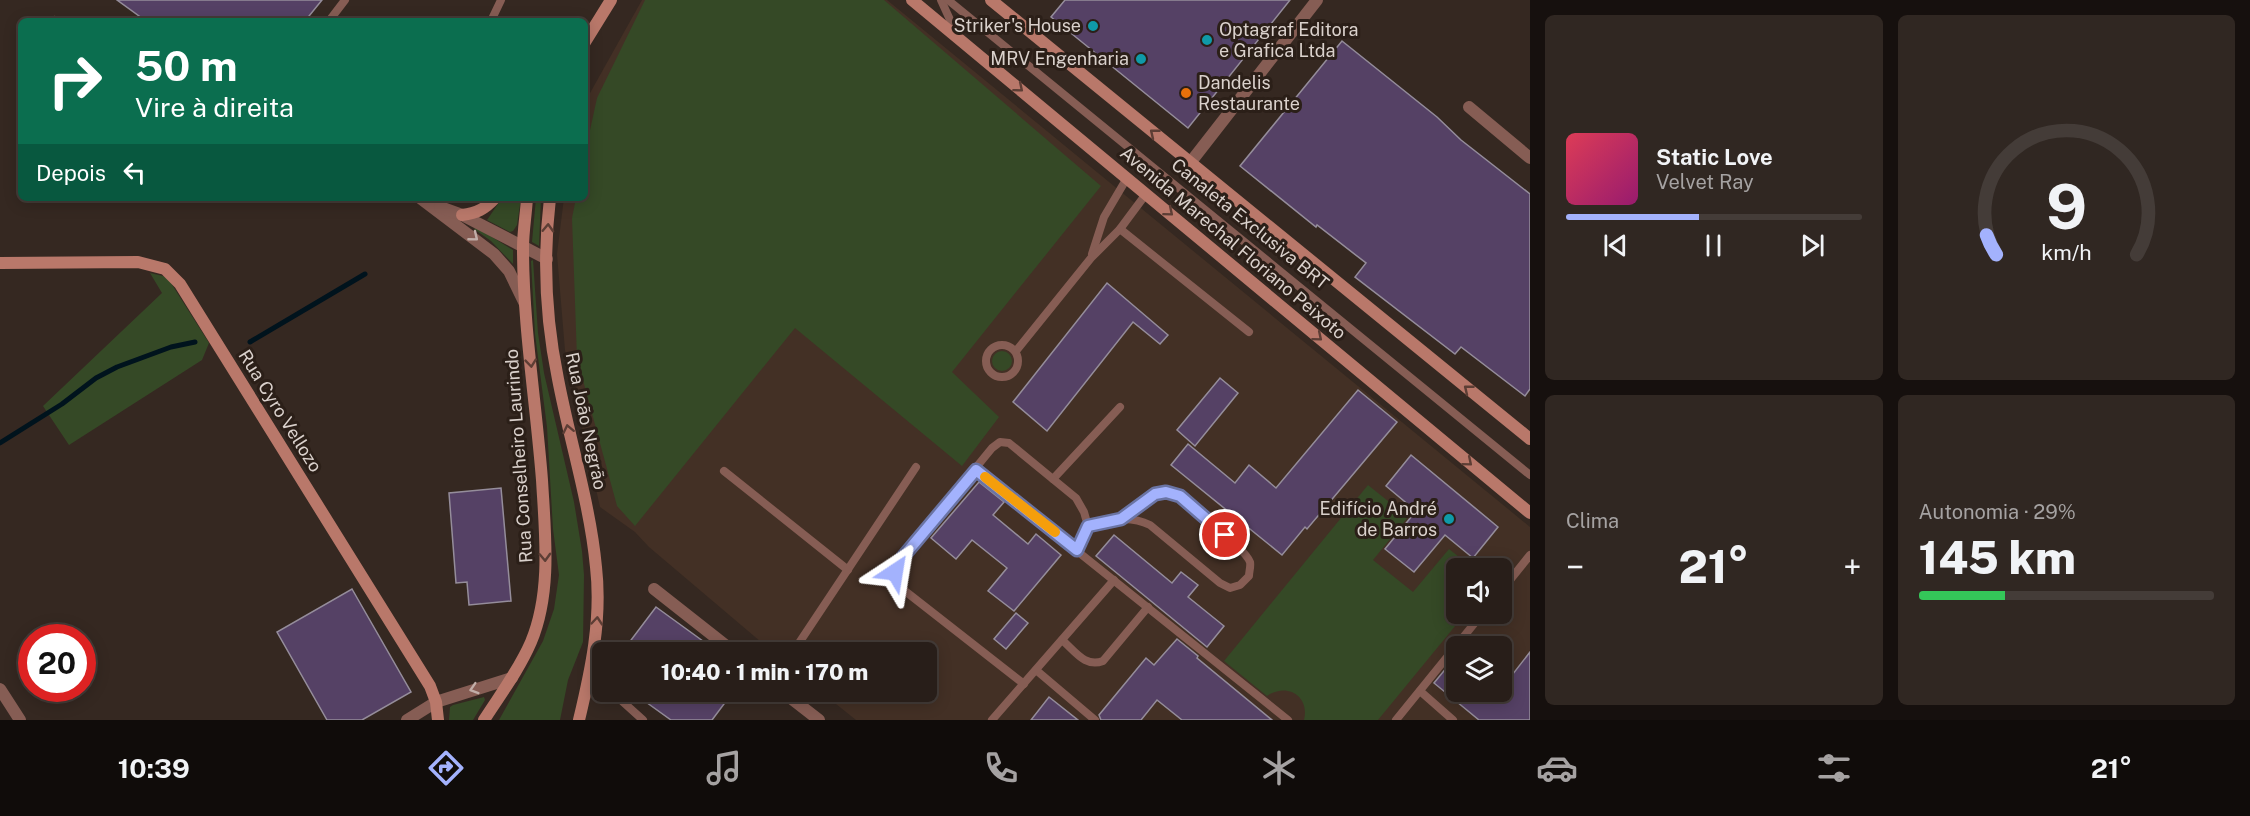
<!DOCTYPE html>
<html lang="pt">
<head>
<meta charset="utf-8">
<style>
	body { margin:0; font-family:"Public Sans",sans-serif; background:#302722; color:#f1f3f6; height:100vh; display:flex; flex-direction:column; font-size:22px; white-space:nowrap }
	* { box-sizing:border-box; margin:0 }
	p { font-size:20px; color:#a5a2a2 }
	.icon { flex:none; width:33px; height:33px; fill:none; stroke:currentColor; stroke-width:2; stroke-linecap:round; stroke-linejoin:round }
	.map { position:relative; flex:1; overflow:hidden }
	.drawer { display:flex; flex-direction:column; gap:15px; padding:15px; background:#16100e; width:720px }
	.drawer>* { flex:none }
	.hud { position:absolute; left:18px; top:18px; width:570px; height:183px; border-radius:9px; box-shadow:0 3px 15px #0003,0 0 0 2px #443c38; background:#0b6e4f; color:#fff; overflow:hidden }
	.buttons { position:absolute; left:1446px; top:558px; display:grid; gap:12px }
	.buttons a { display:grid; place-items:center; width:66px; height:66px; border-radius:9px; background:#281e19; box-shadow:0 3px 15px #0003,0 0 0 2px #443c38; font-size:30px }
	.speed { position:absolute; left:18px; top:624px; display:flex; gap:12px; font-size:30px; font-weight:700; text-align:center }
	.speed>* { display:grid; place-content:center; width:78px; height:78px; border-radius:50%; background:#281e19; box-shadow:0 3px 15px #0003,0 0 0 2px #443c38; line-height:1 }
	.speed .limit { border:9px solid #d22; background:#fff; color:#111 }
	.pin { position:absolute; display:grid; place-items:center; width:51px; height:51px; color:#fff; margin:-26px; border:3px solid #fff; border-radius:50%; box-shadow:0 2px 6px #0007 }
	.me { position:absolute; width:66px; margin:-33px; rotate:33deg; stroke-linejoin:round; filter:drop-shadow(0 0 4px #0008) }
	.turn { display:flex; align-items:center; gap:21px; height:126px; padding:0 18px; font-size:27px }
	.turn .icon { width:78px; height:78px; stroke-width:2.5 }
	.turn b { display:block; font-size:42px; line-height:51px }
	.then { display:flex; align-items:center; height:57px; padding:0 18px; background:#0003; gap:12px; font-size:22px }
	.big { font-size:45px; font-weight:800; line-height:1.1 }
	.drawer .tile { flex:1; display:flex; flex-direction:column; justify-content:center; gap:9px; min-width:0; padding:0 21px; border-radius:9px; background:#302722 }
	.drawer .dial { align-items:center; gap:0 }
	.dial svg { height:156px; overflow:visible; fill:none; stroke:#443c38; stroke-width:7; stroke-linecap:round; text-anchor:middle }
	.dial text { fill:#f1f3f6; stroke:none }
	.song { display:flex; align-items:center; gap:18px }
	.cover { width:72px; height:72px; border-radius:9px; background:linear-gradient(135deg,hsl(350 70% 55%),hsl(320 70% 35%)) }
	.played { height:6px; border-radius:3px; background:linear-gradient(90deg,#a3b2fd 45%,#443c38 45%) }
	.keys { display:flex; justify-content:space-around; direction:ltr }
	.heat { display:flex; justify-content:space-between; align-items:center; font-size:33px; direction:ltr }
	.charge { height:9px; border-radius:4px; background:linear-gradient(90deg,#34c759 29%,#443c38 0) }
	.drawer .tiles { flex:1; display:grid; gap:15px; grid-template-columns:repeat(2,1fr) }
	.trip { position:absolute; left:592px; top:642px; width:345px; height:60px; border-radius:9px; background:#281e19; box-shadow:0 3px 15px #0003,0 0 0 2px #443c38; font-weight:800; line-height:60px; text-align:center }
	.tab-bar { display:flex; height:96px; justify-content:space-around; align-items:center; background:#100c0a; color:#a5a2a2 }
	.tab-bar .icon { width:42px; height:42px }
	.tab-bar .on { color:#a3b2fd }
	.tab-bar b { font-size:27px; color:#f1f3f6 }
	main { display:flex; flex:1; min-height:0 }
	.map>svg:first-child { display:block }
	.built { fill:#433025; fill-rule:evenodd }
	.green { fill:#354926 }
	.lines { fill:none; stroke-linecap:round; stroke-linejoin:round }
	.stream { stroke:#00131d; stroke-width:5 }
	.building { fill:#554165; stroke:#958d9b; stroke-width:1.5 }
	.lane { stroke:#865d54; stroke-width:8 }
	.street { stroke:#865d54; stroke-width:12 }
	.secondary { stroke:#b9786a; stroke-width:12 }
	.oneway { stroke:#5d3e35 }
	.oneway2 { stroke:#c1aea8 }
	.route-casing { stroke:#6a74a4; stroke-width:15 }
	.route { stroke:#a3b2fd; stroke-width:10 }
	.slow { stroke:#f59e0b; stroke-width:10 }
	.culture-dot { fill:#0f9aa8; stroke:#2b1f18; stroke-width:2 }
	.food-dot { fill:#e8710a; stroke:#2b1f18; stroke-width:2 }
	.labels { text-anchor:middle; stroke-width:6; stroke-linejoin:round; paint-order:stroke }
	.poi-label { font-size:18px; fill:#dad1cc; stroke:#2b1f18; text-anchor:end }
	.street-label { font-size:18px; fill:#dad1cc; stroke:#2b1f18 }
</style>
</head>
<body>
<main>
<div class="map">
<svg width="1530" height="720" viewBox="0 0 1530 720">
	<rect width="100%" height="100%" fill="#352821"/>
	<path class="built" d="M642,0H887L1530,527V720H856L821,692H927V652H773L649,547L635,532L600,507L565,350L557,254L564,198H585V102ZM1456,568H1502V614H1456ZM1456,646H1502V692H1456Z"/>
	<g class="green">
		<path d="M645,0H884L1101,186L952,372L999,417L962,466L795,328L635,526L617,506L577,358L572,218L576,198H585V153L597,98Z"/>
		<path d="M502,198H521L517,225L513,231L510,232L487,220Z"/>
		<path d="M536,198H541L539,246L532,242Z"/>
		<path d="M476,227L513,250V264L491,241L474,229Z"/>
		<path d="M533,260L538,333L544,373L574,502L582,551L584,575L583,642L568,680L560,720H499L543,641L554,609L559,575L553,529L547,427L535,334L531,261Z"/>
		<path d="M150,273L163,276L169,280L209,343L202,360L69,445L43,406L162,293Z"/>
		<circle cx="1002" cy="361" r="10"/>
		<path d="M1368,485L1408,517L1373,560L1413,592L1449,549L1473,568H1456V614H1465L1378,720H1304C1310,696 1287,682 1267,696L1224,661Z"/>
		<path d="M484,697L485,700L473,720H449L450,707L453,705Z"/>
	</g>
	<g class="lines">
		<g class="stream">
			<path d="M250,342L365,274"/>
			<path d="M0,443L62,404L96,378L117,367L171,347L195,342"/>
		</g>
	</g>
	<g class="building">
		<path d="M117,0H322L305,21H146Z"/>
		<path d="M1065,0H1290L1188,128L1051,17Z"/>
		<path d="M1342,41L1437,117L1461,140L1530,194V389L1525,396L1461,347L1455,354L1355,277L1366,263L1317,225L1316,227L1240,166Z"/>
		<path d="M1107,283L1168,335L1160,344L1133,322L1047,431L1013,402Z"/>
		<path d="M1220,378L1238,393L1195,446L1177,430Z"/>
		<path d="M1358,390L1397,422L1307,529L1305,527L1282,555L1171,465L1188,444L1235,483L1249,465L1276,488Z"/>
		<path d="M1411,455L1498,527L1473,558L1445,535L1414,572L1385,549L1416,511L1386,486Z"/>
		<path d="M979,482L1004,502L993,515L1028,544L1036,534L1061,555L1014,611L988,591L1007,568L972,540L956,559L931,538Z"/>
		<path d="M501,488L511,601L469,605L467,582L456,583L449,493Z"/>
		<path d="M1114,535L1172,583L1181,572L1198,585L1188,597L1224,626L1207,647L1096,556Z"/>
		<path d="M352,589L411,692L362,720H327L277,632Z"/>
		<path d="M656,607L718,652H622Z"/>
		<path d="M1016,613L1028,623L1006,649L994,639Z"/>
		<path d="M1177,639L1198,656L1197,658L1272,720H1182L1157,700L1141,720H1101L1099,715L1146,658L1154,665Z"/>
		<path d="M1530,652V720H1479L1434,683L1452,661L1456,665V692H1502V688Z"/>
		<path d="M632,692H733L712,720H671Z"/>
		<path d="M1049,697L1078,720H1031Z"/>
	</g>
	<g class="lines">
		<g class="lane">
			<path d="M941,0L957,35"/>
			<path d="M948,0L1530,475"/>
			<path d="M55,20L57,21"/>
			<path d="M329,21L345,0"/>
			<path d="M491,21L501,0"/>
			<path d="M1120,229L1249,332"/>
			<path d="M1092,254L1104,217L1127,178"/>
			<circle cx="1002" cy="361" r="16"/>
			<path d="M1016,351L1091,258L1120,229L1146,194"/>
			<path d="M976,470L1288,720"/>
			<path d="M724,471L848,570"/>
			<path d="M1053,479L1120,407"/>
			<path d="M1088,526C1110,520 1129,515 1150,525L1220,583L1230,588L1240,585L1249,576C1249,572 1251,566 1250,562C1245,548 1178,491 1164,492C1149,493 1133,510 1121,519"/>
			<path d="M1502,590L1530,555"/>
			<path d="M1062,640C1075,651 1085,668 1103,661L1148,607"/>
			<path d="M793,652L916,467"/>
			<path d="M1036,670L1095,720"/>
			<path d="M589,679L603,687"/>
			<path d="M1024,684L905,591C897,582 894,576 897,564L992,448L1000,442L1009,443L1076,498L1084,512L1088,526L1077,550"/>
			<path d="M1420,691L1453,720"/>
			<path d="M612,692L643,720"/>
			<path d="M992,720L1114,580"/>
			<path d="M1396,720L1482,614"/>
		</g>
		<g class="street">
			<path d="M1469,107L1530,158"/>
			<path d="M1190,163L1317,0"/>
			<path d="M420,198L494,254L509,271L525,304"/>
			<path d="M440,207L462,215L547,259"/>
			<path d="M654,589L734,652"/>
			<path d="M0,689L20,720"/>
			<path d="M783,692L819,720"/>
			<path d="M407,720L436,702L512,678"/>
		</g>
		<g class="secondary">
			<path d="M912,0L1530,513"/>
			<path d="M991,0L1530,439"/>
			<path d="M585,42L611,0"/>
			<path d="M550,198C543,257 546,321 558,379C570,442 590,504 596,567C602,619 591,670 579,720"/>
			<path d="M462,215C477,213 485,209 495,198"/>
			<path d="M0,263L138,262L165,269L180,284L430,686L436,702L438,720"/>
			<path d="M484,720C500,695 519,670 531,642C552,592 545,533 542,480C536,403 523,325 523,248C523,231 526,215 527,198"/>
		</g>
	</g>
	<defs><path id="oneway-chevron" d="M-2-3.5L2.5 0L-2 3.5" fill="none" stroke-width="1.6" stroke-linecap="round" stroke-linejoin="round" transform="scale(1.5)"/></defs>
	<g class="oneway">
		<use href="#oneway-chevron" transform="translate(1019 88) rotate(40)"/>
		<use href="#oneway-chevron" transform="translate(1154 133) rotate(-141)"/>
		<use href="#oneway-chevron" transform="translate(1169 212) rotate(40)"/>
		<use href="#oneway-chevron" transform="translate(548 228) rotate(-88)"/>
		<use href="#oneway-chevron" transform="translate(1318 337) rotate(40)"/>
		<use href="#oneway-chevron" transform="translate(531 363) rotate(84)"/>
		<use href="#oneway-chevron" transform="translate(1468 389) rotate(-141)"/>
		<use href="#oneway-chevron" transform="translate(568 429) rotate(-102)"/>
		<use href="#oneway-chevron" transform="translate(1468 462) rotate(40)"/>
		<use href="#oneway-chevron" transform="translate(545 557) rotate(88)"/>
		<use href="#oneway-chevron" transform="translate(597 621) rotate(-85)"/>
	</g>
	<g class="oneway2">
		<use href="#oneway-chevron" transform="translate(474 237) rotate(39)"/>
		<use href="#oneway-chevron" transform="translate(474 689) rotate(163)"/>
	</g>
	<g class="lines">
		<defs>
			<path id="route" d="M895,572L897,564L976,470L1077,550L1088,526L1121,519L1155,494L1166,492L1180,496L1225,535"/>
		</defs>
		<use href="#route" class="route-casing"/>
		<use href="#route" class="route"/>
		<path class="slow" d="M985,477L1055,532"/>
	</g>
	<g class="culture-dot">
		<circle cx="1093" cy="26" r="6"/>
		<circle cx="1207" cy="40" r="6"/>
		<circle cx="1141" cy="59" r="6"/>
		<circle cx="1449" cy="519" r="6"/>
	</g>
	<circle class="food-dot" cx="1186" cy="93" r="6"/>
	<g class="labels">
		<g class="poi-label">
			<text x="1081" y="32">Striker's House</text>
			<text x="1219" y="36" text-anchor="start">Optagraf Editora<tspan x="1219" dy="21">e Grafica Ltda</tspan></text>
			<text x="1129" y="65">MRV Engenharia</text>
			<text x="1198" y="89" text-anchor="start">Dandelis<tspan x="1198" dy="21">Restaurante</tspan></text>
			<text x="1437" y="515">Edifício André<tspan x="1437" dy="21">de Barros</tspan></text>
		</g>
		<g class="street-label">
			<text transform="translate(1250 224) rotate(39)" y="6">Canaleta Exclusiva BRT</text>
			<text transform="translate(1233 243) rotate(40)" y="6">Avenida Marechal Floriano Peixoto</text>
			<text transform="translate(280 411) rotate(58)" y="6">Rua Cyro Vellozo</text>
			<text transform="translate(586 421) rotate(78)" y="6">Rua João Negrão</text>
			<text transform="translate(519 456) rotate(-94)" y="6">Rua Conselheiro Laurindo</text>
		</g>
	</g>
</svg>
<div class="buttons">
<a><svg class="icon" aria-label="sound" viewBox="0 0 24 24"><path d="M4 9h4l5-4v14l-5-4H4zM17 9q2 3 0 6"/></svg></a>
<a><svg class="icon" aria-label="layers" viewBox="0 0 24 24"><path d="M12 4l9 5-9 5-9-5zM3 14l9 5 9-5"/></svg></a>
</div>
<div class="speed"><div class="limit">20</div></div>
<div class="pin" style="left:1225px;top:535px;background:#d93025"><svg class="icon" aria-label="arrive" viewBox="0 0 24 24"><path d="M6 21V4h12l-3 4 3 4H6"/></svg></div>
<svg class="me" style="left:895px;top:572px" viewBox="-20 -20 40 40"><path d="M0-17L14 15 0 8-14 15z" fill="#a3b2fd" stroke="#fff" stroke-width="4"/></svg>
<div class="trip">10:40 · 1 min · 170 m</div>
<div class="hud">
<div class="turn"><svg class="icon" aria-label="right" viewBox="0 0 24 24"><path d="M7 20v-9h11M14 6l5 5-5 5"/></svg><div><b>50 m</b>Vire à direita</div></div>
<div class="then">Depois<svg class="icon" aria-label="left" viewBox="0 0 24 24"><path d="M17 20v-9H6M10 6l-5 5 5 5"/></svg></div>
</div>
</div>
<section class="drawer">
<div class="tiles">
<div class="tile">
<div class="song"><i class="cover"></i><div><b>Static Love</b><p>Velvet Ray</p></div></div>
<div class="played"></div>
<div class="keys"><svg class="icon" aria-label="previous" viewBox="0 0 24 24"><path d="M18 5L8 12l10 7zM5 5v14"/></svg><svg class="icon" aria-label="pause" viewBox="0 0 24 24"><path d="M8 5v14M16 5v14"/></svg><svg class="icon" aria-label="next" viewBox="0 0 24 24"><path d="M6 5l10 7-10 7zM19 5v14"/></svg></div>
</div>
<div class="tile dial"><svg viewBox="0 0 100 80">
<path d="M14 69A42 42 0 1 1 86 69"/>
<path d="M14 69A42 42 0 0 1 9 59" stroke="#a3b2fd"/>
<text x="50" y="56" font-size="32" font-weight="700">9</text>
<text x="50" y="72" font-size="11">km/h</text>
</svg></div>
<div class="tile"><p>Clima</p>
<div class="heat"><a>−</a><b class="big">21°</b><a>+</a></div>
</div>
<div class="tile"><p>Autonomia · 29%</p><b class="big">145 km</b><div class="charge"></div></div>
</div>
</section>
</main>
<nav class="tab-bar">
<b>10:39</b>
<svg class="icon on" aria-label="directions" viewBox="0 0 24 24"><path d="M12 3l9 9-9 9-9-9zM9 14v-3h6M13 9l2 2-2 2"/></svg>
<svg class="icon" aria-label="music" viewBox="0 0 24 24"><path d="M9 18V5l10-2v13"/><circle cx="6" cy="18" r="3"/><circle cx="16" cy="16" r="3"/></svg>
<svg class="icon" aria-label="phone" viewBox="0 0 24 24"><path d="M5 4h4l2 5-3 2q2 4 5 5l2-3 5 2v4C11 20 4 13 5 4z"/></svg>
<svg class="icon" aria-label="climate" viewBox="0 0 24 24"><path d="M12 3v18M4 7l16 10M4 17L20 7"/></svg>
<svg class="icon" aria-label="car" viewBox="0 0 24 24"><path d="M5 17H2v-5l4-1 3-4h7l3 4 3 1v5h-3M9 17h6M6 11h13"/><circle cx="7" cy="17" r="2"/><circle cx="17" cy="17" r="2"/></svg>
<svg class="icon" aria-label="filters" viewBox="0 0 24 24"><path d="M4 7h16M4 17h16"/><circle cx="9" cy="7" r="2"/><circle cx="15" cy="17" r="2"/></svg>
<b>21°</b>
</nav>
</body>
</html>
